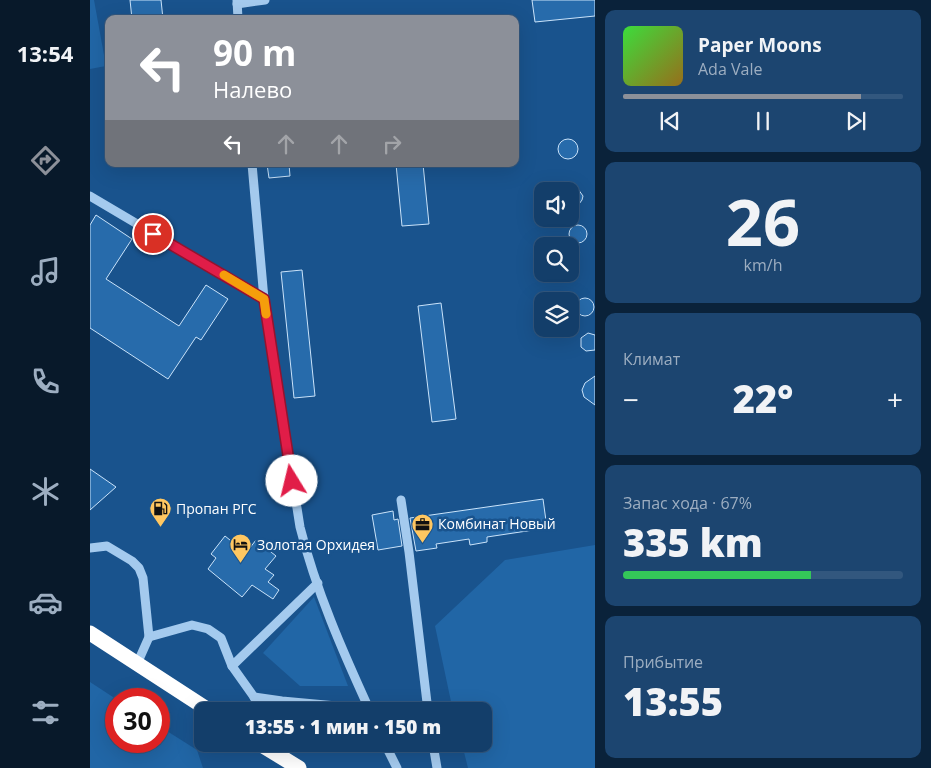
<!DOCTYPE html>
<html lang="ru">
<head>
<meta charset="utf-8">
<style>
	body { margin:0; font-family:"Open Sans",sans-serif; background:#1c4570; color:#f1f3f6; height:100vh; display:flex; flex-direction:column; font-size:19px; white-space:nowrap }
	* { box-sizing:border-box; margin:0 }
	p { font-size:16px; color:#9daec1 }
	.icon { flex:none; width:28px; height:28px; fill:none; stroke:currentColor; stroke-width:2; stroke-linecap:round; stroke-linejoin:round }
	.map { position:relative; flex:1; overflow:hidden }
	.panel { display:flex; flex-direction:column; gap:10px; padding:10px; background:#0a223a; width:336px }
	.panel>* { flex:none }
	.hud { position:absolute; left:15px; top:15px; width:414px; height:152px; border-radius:10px; box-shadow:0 5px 20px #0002,0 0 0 1px #32577e; background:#8c9099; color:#fff; overflow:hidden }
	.tools { position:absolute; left:444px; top:182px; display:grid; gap:10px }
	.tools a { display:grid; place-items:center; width:45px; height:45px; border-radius:10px; background:#133e6a; box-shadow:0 5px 20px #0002,0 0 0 1px #32577e; font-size:25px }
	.speed { position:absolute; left:15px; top:688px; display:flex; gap:10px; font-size:25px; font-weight:700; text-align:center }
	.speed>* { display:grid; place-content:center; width:65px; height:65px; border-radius:50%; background:#133e6a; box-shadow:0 5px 20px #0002,0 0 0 1px #32577e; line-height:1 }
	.speed .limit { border:8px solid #d22; background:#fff; color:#111 }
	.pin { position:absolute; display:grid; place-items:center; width:42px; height:42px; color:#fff; margin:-21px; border:2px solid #fff; border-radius:50%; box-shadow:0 1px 5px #0007 }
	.me { position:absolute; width:55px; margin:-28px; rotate:351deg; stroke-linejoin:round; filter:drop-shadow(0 0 4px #0008) }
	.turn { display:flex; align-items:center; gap:18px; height:105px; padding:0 25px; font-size:22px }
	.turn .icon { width:65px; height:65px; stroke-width:2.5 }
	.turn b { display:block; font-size:35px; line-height:42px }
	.lanes { display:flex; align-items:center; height:48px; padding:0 25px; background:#0003; justify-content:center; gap:25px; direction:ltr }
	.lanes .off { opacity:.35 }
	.big { font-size:38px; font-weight:800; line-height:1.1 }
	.panel .tile { flex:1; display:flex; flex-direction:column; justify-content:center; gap:8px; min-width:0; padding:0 18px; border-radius:10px; background:#1c4570 }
	.panel .dial { align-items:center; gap:0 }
	.dial b { font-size:65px; line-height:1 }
	.song { display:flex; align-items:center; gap:15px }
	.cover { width:60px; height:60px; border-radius:8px; background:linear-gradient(135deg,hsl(120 70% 55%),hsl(40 70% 35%)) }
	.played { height:5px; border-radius:2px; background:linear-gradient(90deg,#8c9099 85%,#32577e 85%) }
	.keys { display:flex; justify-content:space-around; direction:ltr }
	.heat { display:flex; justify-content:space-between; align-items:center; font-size:28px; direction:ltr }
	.charge { height:8px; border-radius:4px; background:linear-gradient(90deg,#34c759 67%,#32577e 0) }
	.trip { position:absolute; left:104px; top:702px; width:298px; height:50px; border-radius:10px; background:#133e6a; box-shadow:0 5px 20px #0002,0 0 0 1px #32577e; font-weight:800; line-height:50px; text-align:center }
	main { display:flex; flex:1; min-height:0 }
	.dock { display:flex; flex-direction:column; width:90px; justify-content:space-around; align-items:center; background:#08192a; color:#9daec1 }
	.dock .icon { width:35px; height:35px }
	.dock .current { color:#8c9099 }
	.dock b { font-size:22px; color:#f1f3f6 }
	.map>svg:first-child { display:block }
	.green { fill:#2166a6 }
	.building { fill:#276bab; stroke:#cae3fa }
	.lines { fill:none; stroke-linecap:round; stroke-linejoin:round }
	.minor { stroke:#a4caee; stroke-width:9 }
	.highway { stroke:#fff; stroke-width:15 }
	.route-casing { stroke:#92132f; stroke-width:12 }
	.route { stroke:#e11d48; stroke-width:9 }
	.slow { stroke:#f59e0b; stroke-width:9 }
	.labels { text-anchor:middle; stroke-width:5; stroke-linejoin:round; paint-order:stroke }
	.poi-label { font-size:14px; fill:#fff; stroke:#19538d; text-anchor:start }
</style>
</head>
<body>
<main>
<nav class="dock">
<b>13:54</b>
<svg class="icon current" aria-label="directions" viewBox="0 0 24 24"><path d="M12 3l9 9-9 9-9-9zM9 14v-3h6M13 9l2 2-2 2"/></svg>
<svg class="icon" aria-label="music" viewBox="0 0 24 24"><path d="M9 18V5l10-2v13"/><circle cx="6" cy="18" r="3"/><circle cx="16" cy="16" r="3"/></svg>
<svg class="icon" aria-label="phone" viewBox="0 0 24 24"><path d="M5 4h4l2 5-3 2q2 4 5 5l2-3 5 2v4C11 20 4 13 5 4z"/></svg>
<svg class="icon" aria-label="climate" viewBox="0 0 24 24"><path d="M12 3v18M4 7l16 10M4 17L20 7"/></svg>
<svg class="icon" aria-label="car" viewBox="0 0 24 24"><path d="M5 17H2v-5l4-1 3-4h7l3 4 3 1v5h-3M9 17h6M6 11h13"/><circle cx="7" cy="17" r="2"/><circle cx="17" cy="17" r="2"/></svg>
<svg class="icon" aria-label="filters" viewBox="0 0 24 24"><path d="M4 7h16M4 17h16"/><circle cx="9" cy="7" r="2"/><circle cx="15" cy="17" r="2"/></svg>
</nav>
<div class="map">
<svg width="505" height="768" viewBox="0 0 505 768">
	<rect width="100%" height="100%" fill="#19538d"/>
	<g class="green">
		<path d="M0,0H4L16,66L0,69Z"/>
		<path d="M505,545V768H378L372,744H392V711H363L345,626L415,560Z"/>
		<path d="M224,597L258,686H210L173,653Z"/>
		<path d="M0,682L26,699V741H69V726L107,750L113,768H0Z"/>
	</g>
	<g class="building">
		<path d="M40,0H71L73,19H42Z"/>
		<path d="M442,0H505V16L445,22Z"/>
		<circle cx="478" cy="149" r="10"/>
		<path d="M177,164H199L200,176L179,178Z"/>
		<path d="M306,164H333L339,224L312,226Z"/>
		<path d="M480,186L488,189L493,196L492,200L489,204L480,207Z"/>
		<path d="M6,215L42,239L16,279L89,326L116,285L138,299L111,340L106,337L78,379L0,328V225Z"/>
		<circle cx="488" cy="234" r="9"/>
		<path d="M212,270L225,396L204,398L191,272Z"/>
		<circle cx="495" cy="307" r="9"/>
		<path d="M351,303L366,419L342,422L328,306Z"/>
		<path d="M498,333L505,335V350L496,351L491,347V338Z"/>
		<path d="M505,376V405L494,397L492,390L495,383Z"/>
		<path d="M0,469L26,487L0,510Z"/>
		<path d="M453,499L457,528L397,537V542L380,545L379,539L346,544L347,548L326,551L320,518Z"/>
		<path d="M303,511L304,520L308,519L312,546L288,550L282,515Z"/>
		<path d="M135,536L156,553L166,540L186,556L175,569L184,575L178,582L189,590L183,599L162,585L152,597L118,569L126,558L121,554Z"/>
	</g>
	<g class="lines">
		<g class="minor">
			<path d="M147,0L148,19"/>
			<path d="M147,4L175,0"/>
			<path d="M162,164L174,299L210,527C226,591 253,652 280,711"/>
			<path d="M0,196L174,299"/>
			<path d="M311,500L319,552L338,711"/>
			<path d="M0,548L17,546L42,561L49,568L53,578L59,637L47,664"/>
			<path d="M59,637L102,625L118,629L131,638L142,666L164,697L171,711"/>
			<path d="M142,666L228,583"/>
			<path d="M164,697L192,701L279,709"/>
			<path d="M295,744L307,768"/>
			<path d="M343,744L347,768"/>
		</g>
		<g class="highway">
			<path d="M0,633L120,711"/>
			<path d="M170,744L209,768"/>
		</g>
	</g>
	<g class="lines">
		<defs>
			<path id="route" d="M63,234L174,299L202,481"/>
		</defs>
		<use href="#route" class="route-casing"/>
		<use href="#route" class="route"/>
		<path class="slow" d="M134,275L174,299L176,314"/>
	</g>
	<defs>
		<symbol id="fuel-pin" viewBox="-11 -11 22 30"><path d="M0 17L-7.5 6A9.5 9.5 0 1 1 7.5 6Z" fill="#ffc761" stroke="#19538d"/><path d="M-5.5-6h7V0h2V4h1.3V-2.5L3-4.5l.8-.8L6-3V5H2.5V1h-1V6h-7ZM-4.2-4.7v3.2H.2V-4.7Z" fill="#111"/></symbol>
		<symbol id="office-pin" viewBox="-11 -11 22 30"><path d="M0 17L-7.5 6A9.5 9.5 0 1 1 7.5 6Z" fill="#ffc761" stroke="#19538d"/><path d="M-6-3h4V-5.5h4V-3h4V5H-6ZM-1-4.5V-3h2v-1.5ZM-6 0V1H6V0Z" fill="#111"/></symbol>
		<symbol id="hotel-pin" viewBox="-11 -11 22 30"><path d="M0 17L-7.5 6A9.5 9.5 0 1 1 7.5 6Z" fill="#ffc761" stroke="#19538d"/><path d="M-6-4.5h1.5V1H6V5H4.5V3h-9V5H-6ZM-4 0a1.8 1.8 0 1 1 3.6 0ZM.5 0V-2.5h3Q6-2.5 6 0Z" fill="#111"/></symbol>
	</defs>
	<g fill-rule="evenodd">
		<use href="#fuel-pin" x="58" y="496" width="25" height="34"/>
		<use href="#office-pin" x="320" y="512" width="25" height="34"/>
		<use href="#hotel-pin" x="138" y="532" width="25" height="34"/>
	</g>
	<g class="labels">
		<g class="poi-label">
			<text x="86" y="514">Пропан РГС</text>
			<text x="348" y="529">Комбинат Новый</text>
			<text x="167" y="550">Золотая Орхидея</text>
		</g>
	</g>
</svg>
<div class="tools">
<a><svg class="icon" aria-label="sound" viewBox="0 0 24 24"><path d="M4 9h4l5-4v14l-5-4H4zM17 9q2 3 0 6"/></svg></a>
<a><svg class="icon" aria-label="search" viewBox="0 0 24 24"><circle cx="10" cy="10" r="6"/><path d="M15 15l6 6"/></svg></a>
<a><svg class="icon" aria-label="layers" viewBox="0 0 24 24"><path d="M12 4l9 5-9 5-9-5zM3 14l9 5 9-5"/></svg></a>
</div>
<div class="speed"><div class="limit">30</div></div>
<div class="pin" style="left:63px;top:234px;background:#d93025"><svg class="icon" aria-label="arrive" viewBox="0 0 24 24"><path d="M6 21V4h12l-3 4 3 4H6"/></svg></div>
<svg class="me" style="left:202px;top:481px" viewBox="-20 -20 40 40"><circle r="19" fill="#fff"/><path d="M0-13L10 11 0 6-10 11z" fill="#e11d48"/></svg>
<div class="trip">13:55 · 1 мин · 150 m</div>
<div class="hud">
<div class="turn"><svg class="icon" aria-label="left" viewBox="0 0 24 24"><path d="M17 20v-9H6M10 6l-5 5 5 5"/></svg><div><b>90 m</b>Налево</div></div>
<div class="lanes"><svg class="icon" aria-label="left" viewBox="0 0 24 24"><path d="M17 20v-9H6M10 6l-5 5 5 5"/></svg><svg class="icon off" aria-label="ahead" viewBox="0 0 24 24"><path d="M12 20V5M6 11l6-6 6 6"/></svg><svg class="icon off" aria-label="ahead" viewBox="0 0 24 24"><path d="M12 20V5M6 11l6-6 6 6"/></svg><svg class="icon off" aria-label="right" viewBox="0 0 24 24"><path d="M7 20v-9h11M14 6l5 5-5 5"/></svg></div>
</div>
</div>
<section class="panel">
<div class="tile">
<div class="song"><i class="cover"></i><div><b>Paper Moons</b><p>Ada Vale</p></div></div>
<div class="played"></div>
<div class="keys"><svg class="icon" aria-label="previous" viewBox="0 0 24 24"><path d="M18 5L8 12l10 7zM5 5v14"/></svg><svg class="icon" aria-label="pause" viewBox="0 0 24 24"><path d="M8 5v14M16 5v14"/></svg><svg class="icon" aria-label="next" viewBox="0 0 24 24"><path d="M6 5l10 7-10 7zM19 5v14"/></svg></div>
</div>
<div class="tile dial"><b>26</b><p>km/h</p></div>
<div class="tile"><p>Климат</p>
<div class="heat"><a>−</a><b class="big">22°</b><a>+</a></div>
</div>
<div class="tile"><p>Запас хода · 67%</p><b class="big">335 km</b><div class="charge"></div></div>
<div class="tile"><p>Прибытие</p><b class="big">13:55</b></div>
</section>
</main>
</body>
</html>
